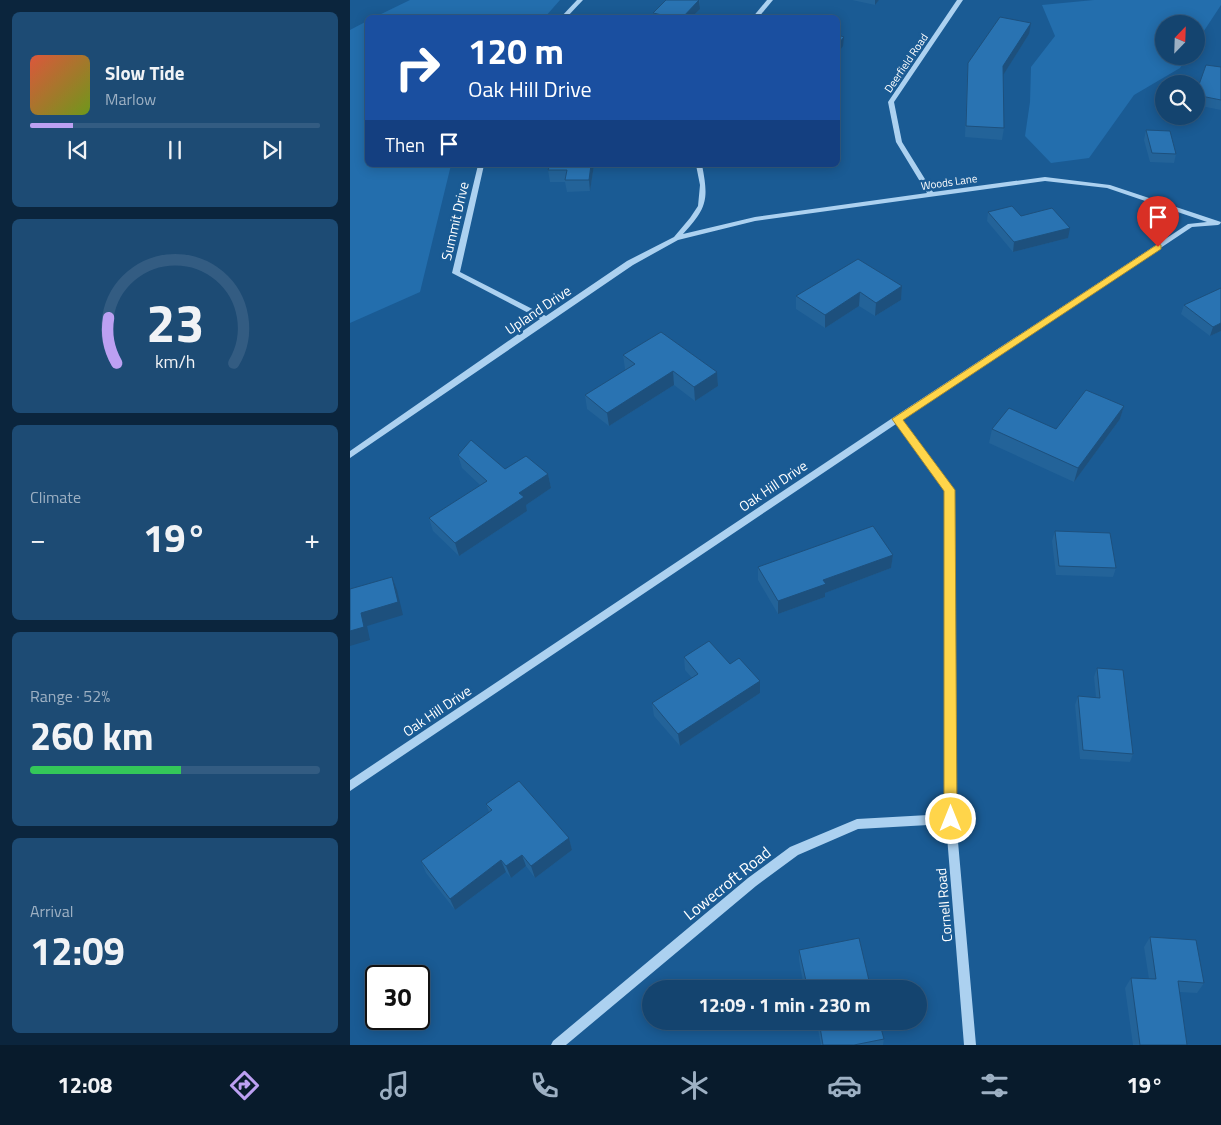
<!DOCTYPE html>
<html lang="en">
<head>
<meta charset="utf-8">
<style>
	body { margin:0; font-family:"Titillium Web",sans-serif; background:#1d4b74; color:#f1f3f6; height:100vh; display:flex; flex-direction:column; font-size:19px; white-space:nowrap }
	* { box-sizing:border-box; margin:0 }
	p { font-size:16px; color:#9db0c3 }
	.icon { flex:none; width:28px; height:28px; fill:none; stroke:currentColor; stroke-width:2; stroke-linecap:round; stroke-linejoin:round }
	.map { position:relative; flex:1; overflow:hidden }
	.details { display:flex; flex-direction:column; gap:12px; padding:12px; background:#0b253d; width:350px }
	.details>* { flex:none }
	.banner { position:absolute; left:15px; top:15px; width:475px; height:152px; border-radius:8px; box-shadow:0 2px 12px #0003,0 0 0 1px #335c82; background:#1a4fa0; color:#fff; overflow:hidden }
	.needle { width:32px; rotate:23deg }
	.tools { position:absolute; left:805px; top:15px; display:grid; gap:10px }
	.tools a { display:grid; place-items:center; width:50px; height:50px; border-radius:50%; background:#14446f; box-shadow:0 2px 12px #0003,0 0 0 1px #335c82; font-size:25px }
	.speed { position:absolute; left:15px; top:965px; display:flex; gap:10px; font-size:25px; font-weight:700; text-align:center }
	.speed>* { display:grid; place-content:center; width:65px; height:65px; border-radius:50%; background:#14446f; box-shadow:0 2px 12px #0003,0 0 0 1px #335c82; line-height:1 }
	.speed .limit { border:2px solid #111; border-radius:8px; background:#fff; color:#111 }
	.pin { position:absolute; display:grid; place-items:center; width:42px; height:42px; color:#fff; margin:-51px -21px; border-radius:50% 50% 50% 0; rotate:-45deg; box-shadow:0 0 5px #0007 }
	.pin .icon { rotate:45deg }
	.me { position:absolute; width:55px; margin:-28px; rotate:0deg; stroke-linejoin:round; filter:drop-shadow(0 0 4px #0008) }
	.turn { display:flex; align-items:center; gap:18px; height:105px; padding:0 20px; font-size:22px }
	.turn .icon { width:65px; height:65px; stroke-width:2.5 }
	.turn b { display:block; font-size:35px; line-height:42px }
	.then { display:flex; align-items:center; height:48px; padding:0 20px; background:#0003; gap:10px; font-size:19px }
	.big { font-size:38px; font-weight:700; line-height:1.1 }
	.details .tile { flex:1; display:flex; flex-direction:column; justify-content:center; gap:8px; min-width:0; padding:0 18px; border-radius:8px; background:#1d4b74 }
	.details .dial { align-items:center; gap:0 }
	.dial svg { height:130px; overflow:visible; fill:none; stroke:#335c82; stroke-width:7; stroke-linecap:round; text-anchor:middle }
	.dial text { fill:#f1f3f6; stroke:none }
	.song { display:flex; align-items:center; gap:15px }
	.cover { width:60px; height:60px; border-radius:8px; background:linear-gradient(135deg,hsl(10 70% 55%),hsl(80 70% 35%)) }
	.played { height:5px; border-radius:2px; background:linear-gradient(90deg,#bca0f2 15%,#335c82 15%) }
	.keys { display:flex; justify-content:space-around; direction:ltr }
	.heat { display:flex; justify-content:space-between; align-items:center; font-size:28px; direction:ltr }
	.charge { height:8px; border-radius:4px; background:linear-gradient(90deg,#34c759 52%,#335c82 0) }
	.trip { position:absolute; left:292px; top:980px; width:285px; height:50px; border-radius:25px; background:#14446f; box-shadow:0 2px 12px #0003,0 0 0 1px #335c82; font-weight:700; line-height:50px; text-align:center }
	.menu { display:flex; height:80px; justify-content:space-around; align-items:center; background:#081b2c; color:#9db0c3 }
	.menu .icon { width:35px; height:35px }
	.menu .current { color:#bca0f2 }
	.menu b { font-size:22px; color:#f1f3f6 }
	main { display:flex; flex:1; min-height:0 }
	.map>svg:first-child { display:block }
	.green { fill:#236ead }
	.lines { fill:none; stroke-linecap:round; stroke-linejoin:round }
	.minor { fill:#acd1f0; fill-rule:evenodd }
	.wall { fill:#236399 }
	.shaded-wall { fill:#1d507d }
	.building { fill:#2973b2; stroke:#1d507d }
	.route { fill:#ffd54a; stroke:#a68a30 }
	.labels { text-anchor:middle; stroke-width:5; stroke-linejoin:round; paint-order:stroke }
	.far-street-label { font-size:11px; fill:#fff; stroke:#1a5b94 }
	.street-label { font-size:14px; fill:#fff; stroke:#1a5b94 }
	.near-street-label { font-size:16px; fill:#fff; stroke:#1a5b94 }
</style>
</head>
<body>
<main>
<section class="details">
<div class="tile">
<div class="song"><i class="cover"></i><div><b>Slow Tide</b><p>Marlow</p></div></div>
<div class="played"></div>
<div class="keys"><svg class="icon" aria-label="previous" viewBox="0 0 24 24"><path d="M18 5L8 12l10 7zM5 5v14"/></svg><svg class="icon" aria-label="pause" viewBox="0 0 24 24"><path d="M8 5v14M16 5v14"/></svg><svg class="icon" aria-label="next" viewBox="0 0 24 24"><path d="M6 5l10 7-10 7zM19 5v14"/></svg></div>
</div>
<div class="tile dial"><svg viewBox="0 0 100 80">
<path d="M14 69A42 42 0 1 1 86 69"/>
<path d="M14 69A42 42 0 0 1 9 41" stroke="#bca0f2"/>
<text x="50" y="56" font-size="32" font-weight="700">23</text>
<text x="50" y="72" font-size="11">km/h</text>
</svg></div>
<div class="tile"><p>Climate</p>
<div class="heat"><a>−</a><b class="big">19°</b><a>+</a></div>
</div>
<div class="tile"><p>Range · 52%</p><b class="big">260 km</b><div class="charge"></div></div>
<div class="tile"><p>Arrival</p><b class="big">12:09</b></div>
</section>
<div class="map">
<svg width="871" height="1045" viewBox="0 0 871 1045">
	<rect width="100%" height="100%" fill="#1a5b94"/>
	<g class="green">
		<path d="M60,0H210L195,17H25Z"/>
		<path d="M744,0H871V5L846,43V24H814V56H838L830,68L784,95L739,158L701,163L675,136L680,102L681,67L705,36L692,5Z"/>
		<path d="M17,21L18,165H101L70,292L0,323V30Z"/>
	</g>
	<g class="lines">
		<g class="minor">
			<path d="M227,0H233L216,18H210Z"/>
			<path d="M417,0H423L408,18H402Z"/>
			<path d="M607,0H613L544,102L552,142L583,192L695,177L760,185L871,222L870,224L868,225L842,227L552,420L603,490L606,819L626,1045H614L596,824L508,829L448,855L406,886L216,1045H201L203,1041L398,878L440,847L507,819L596,814L595,491L546,424L0,791V780L544,417L838,224L857,222L757,188L695,181L405,221L328,240L283,265L0,458V451L190,319L102,273L128,165H134L110,272L196,316L277,261L324,237L340,218L348,206L350,185L346,165H352C359,200 357,208 333,234L405,217L577,193L546,142L538,102Z"/>
		</g>
	</g>
	<g class="wall">
		<path d="M350,0V9L341,18H303V13Z"/>
		<path d="M502,0H529L525,5Z"/>
		<path d="M679,34L653,75L654,128L652,140L615,137L617,74L618,63Z"/>
		<path d="M871,67V110L846,105V93Z"/>
		<path d="M796,130L826,154L824,163L800,162L794,140Z"/>
		<path d="M244,165L240,191L217,192L215,182H200L198,170Z"/>
		<path d="M638,212L671,216L718,238L663,252L637,221Z"/>
		<path d="M552,286L551,300L525,316L509,306L475,328L446,309V296Z"/>
		<path d="M871,288V331L860,336L831,314L834,305Z"/>
		<path d="M273,355L367,372L368,386L345,401L324,385L259,426L237,409L235,395L276,370L275,369Z"/>
		<path d="M774,406L770,419L724,482L639,443L642,429H706Z"/>
		<path d="M108,455L155,469L198,474L201,488L176,505L177,511L109,556L83,531L79,518L130,485L112,468Z"/>
		<path d="M705,531L766,568L763,577L706,575L702,541Z"/>
		<path d="M543,555L541,568L475,593V597L428,614L408,580V567Z"/>
		<path d="M334,657L380,664L410,693L330,746L304,716L302,703L342,678L335,670Z"/>
		<path d="M747,668L783,754L780,762L730,759L725,705L728,696L746,697L744,677Z"/>
		<path d="M136,804L219,838L222,850L185,878L176,866L161,878L156,872L105,910L76,873L71,861L139,812Z"/>
		<path d="M800,937L854,983L847,993L829,992L837,1045H783L775,988L781,978L799,979L794,947Z"/>
		<path d="M449,950L521,989H433V986L453,982L449,960Z"/>
		<path d="M438,1021H529L534,1039L533,1045H471L467,1024L440,1030Z"/>
	</g>
	<g class="shaded-wall">
		<path d="M349,0L350,9L341,18H332Z"/>
		<path d="M525,0H529L525,5Z"/>
		<path d="M681,23L679,34L652,77L653,66Z"/>
		<path d="M494,37L493,46L488,53V44Z"/>
		<path d="M241,165H244L240,191L239,180Z"/>
		<path d="M720,228L718,238L663,252L664,242Z"/>
		<path d="M552,286L551,300L525,316L526,303Z"/>
		<path d="M510,292L509,306L475,328V315Z"/>
		<path d="M871,323V331L860,336L863,327Z"/>
		<path d="M323,371L324,385L259,426L257,413Z"/>
		<path d="M367,372L368,386L345,401L344,387Z"/>
		<path d="M774,406L770,419L724,482L728,468Z"/>
		<path d="M198,474L201,488L176,505L177,511L109,556L105,543L169,493Z"/>
		<path d="M543,555L541,568L475,593V597L428,614V601L473,580Z"/>
		<path d="M42,577L47,590L53,615L17,626L20,640L0,646V631L11,613Z"/>
		<path d="M410,681V693L330,746L328,734Z"/>
		<path d="M219,838L222,850L185,878L181,866Z"/>
		<path d="M172,855L176,866L161,878L156,866Z"/>
		<path d="M151,860L156,872L105,910L100,899Z"/>
	</g>
	<g class="building">
		<path d="M316,0H349L332,18H326L303,13Z"/>
		<path d="M650,17L681,23L653,66L654,128L616,126L618,63Z"/>
		<path d="M488,35L494,37L488,44Z"/>
		<path d="M856,65L871,67V100L846,95V93Z"/>
		<path d="M796,130L820,131L826,154L802,153Z"/>
		<path d="M200,165H241L239,180H215L217,170H198Z"/>
		<path d="M662,206L671,216L702,208L720,228L664,242L638,212Z"/>
		<path d="M508,259L552,286L526,303L510,292L475,315L446,296Z"/>
		<path d="M871,288V323L863,327L834,305Z"/>
		<path d="M311,332L367,372L344,387L323,371L257,413L235,395L285,364L273,355Z"/>
		<path d="M736,390L774,406L728,468L642,429L659,408L706,429Z"/>
		<path d="M121,440L155,469L176,456L198,474L169,493L174,497L105,543L79,518L137,481L108,455Z"/>
		<path d="M523,526L543,555L473,580L476,584L428,601L408,567Z"/>
		<path d="M705,531L760,533L766,568L709,566Z"/>
		<path d="M42,577L48,602L11,613L14,627L0,631V589Z"/>
		<path d="M359,641L380,664L389,658L410,681L328,734L302,703L348,674L334,657Z"/>
		<path d="M747,668L773,670L783,754L733,750L728,696L750,698Z"/>
		<path d="M169,781L219,838L181,866L172,855L156,866L151,860L100,899L71,861L142,810L136,804Z"/>
		<path d="M800,937L846,940L854,983L828,981L837,1045H790L781,978L806,979Z"/>
		<path d="M509,938L521,989H434L433,986L456,981L449,950Z"/>
		<path d="M469,1021H529L534,1039L504,1045H473Z"/>
	</g>
	<path class="route" d="M808,244L811,245V249L553,420L605,490L607,819L605,824L601,826L596,824L594,819V491L542,419Z"/>
	<g class="labels">
		<g class="far-street-label">
			<text transform="translate(556 63) rotate(-56)" y="4">Deerfield Road</text>
			<text transform="translate(599 182) rotate(-8)" y="4">Woods Lane</text>
		</g>
		<g class="street-label">
			<text transform="translate(105 221) rotate(-77)" y="5">Summit Drive</text>
			<text transform="translate(188 310) rotate(-34)" y="5">Upland Drive</text>
			<text transform="translate(423 486) rotate(-34)" y="5">Oak Hill Drive</text>
			<text transform="translate(87 711) rotate(-34)" y="5">Oak Hill Drive</text>
			<text transform="translate(594 905) rotate(-95)" y="5">Cornell Road</text>
		</g>
		<g class="near-street-label">
			<text transform="translate(377 883) rotate(-39)" y="6">Lowecroft Road</text>
		</g>
	</g>
</svg>
<div class="tools">
<a><svg class="needle" viewBox="-14 -14 28 28"><path d="M0-13l5 13h-10z" fill="#e53935"/><path d="M0 13l5-13h-10z" fill="#9db0c3"/></svg></a>
<a><svg class="icon" aria-label="search" viewBox="0 0 24 24"><circle cx="10" cy="10" r="6"/><path d="M15 15l6 6"/></svg></a>
</div>
<div class="speed"><div class="limit">30</div></div>
<div class="pin" style="left:808px;top:247px;background:#d93025"><svg class="icon" aria-label="arrive" viewBox="0 0 24 24"><path d="M6 21V4h12l-3 4 3 4H6"/></svg></div>
<svg class="me" style="left:601px;top:819px" viewBox="-20 -20 40 40"><circle r="17" fill="#ffd54a" stroke="#fff" stroke-width="3"/><path d="M0-11L8 9 0 5-8 9z" fill="#fff"/></svg>
<div class="trip">12:09 · 1 min · 230 m</div>
<div class="banner">
<div class="turn"><svg class="icon" aria-label="right" viewBox="0 0 24 24"><path d="M7 20v-9h11M14 6l5 5-5 5"/></svg><div><b>120 m</b>Oak Hill Drive</div></div>
<div class="then">Then<svg class="icon" aria-label="arrive" viewBox="0 0 24 24"><path d="M6 21V4h12l-3 4 3 4H6"/></svg></div>
</div>
</div>
</main>
<nav class="menu">
<b>12:08</b>
<svg class="icon current" aria-label="directions" viewBox="0 0 24 24"><path d="M12 3l9 9-9 9-9-9zM9 14v-3h6M13 9l2 2-2 2"/></svg>
<svg class="icon" aria-label="music" viewBox="0 0 24 24"><path d="M9 18V5l10-2v13"/><circle cx="6" cy="18" r="3"/><circle cx="16" cy="16" r="3"/></svg>
<svg class="icon" aria-label="phone" viewBox="0 0 24 24"><path d="M5 4h4l2 5-3 2q2 4 5 5l2-3 5 2v4C11 20 4 13 5 4z"/></svg>
<svg class="icon" aria-label="climate" viewBox="0 0 24 24"><path d="M12 3v18M4 7l16 10M4 17L20 7"/></svg>
<svg class="icon" aria-label="car" viewBox="0 0 24 24"><path d="M5 17H2v-5l4-1 3-4h7l3 4 3 1v5h-3M9 17h6M6 11h13"/><circle cx="7" cy="17" r="2"/><circle cx="17" cy="17" r="2"/></svg>
<svg class="icon" aria-label="filters" viewBox="0 0 24 24"><path d="M4 7h16M4 17h16"/><circle cx="9" cy="7" r="2"/><circle cx="15" cy="17" r="2"/></svg>
<b>19°</b>
</nav>
</body>
</html>
